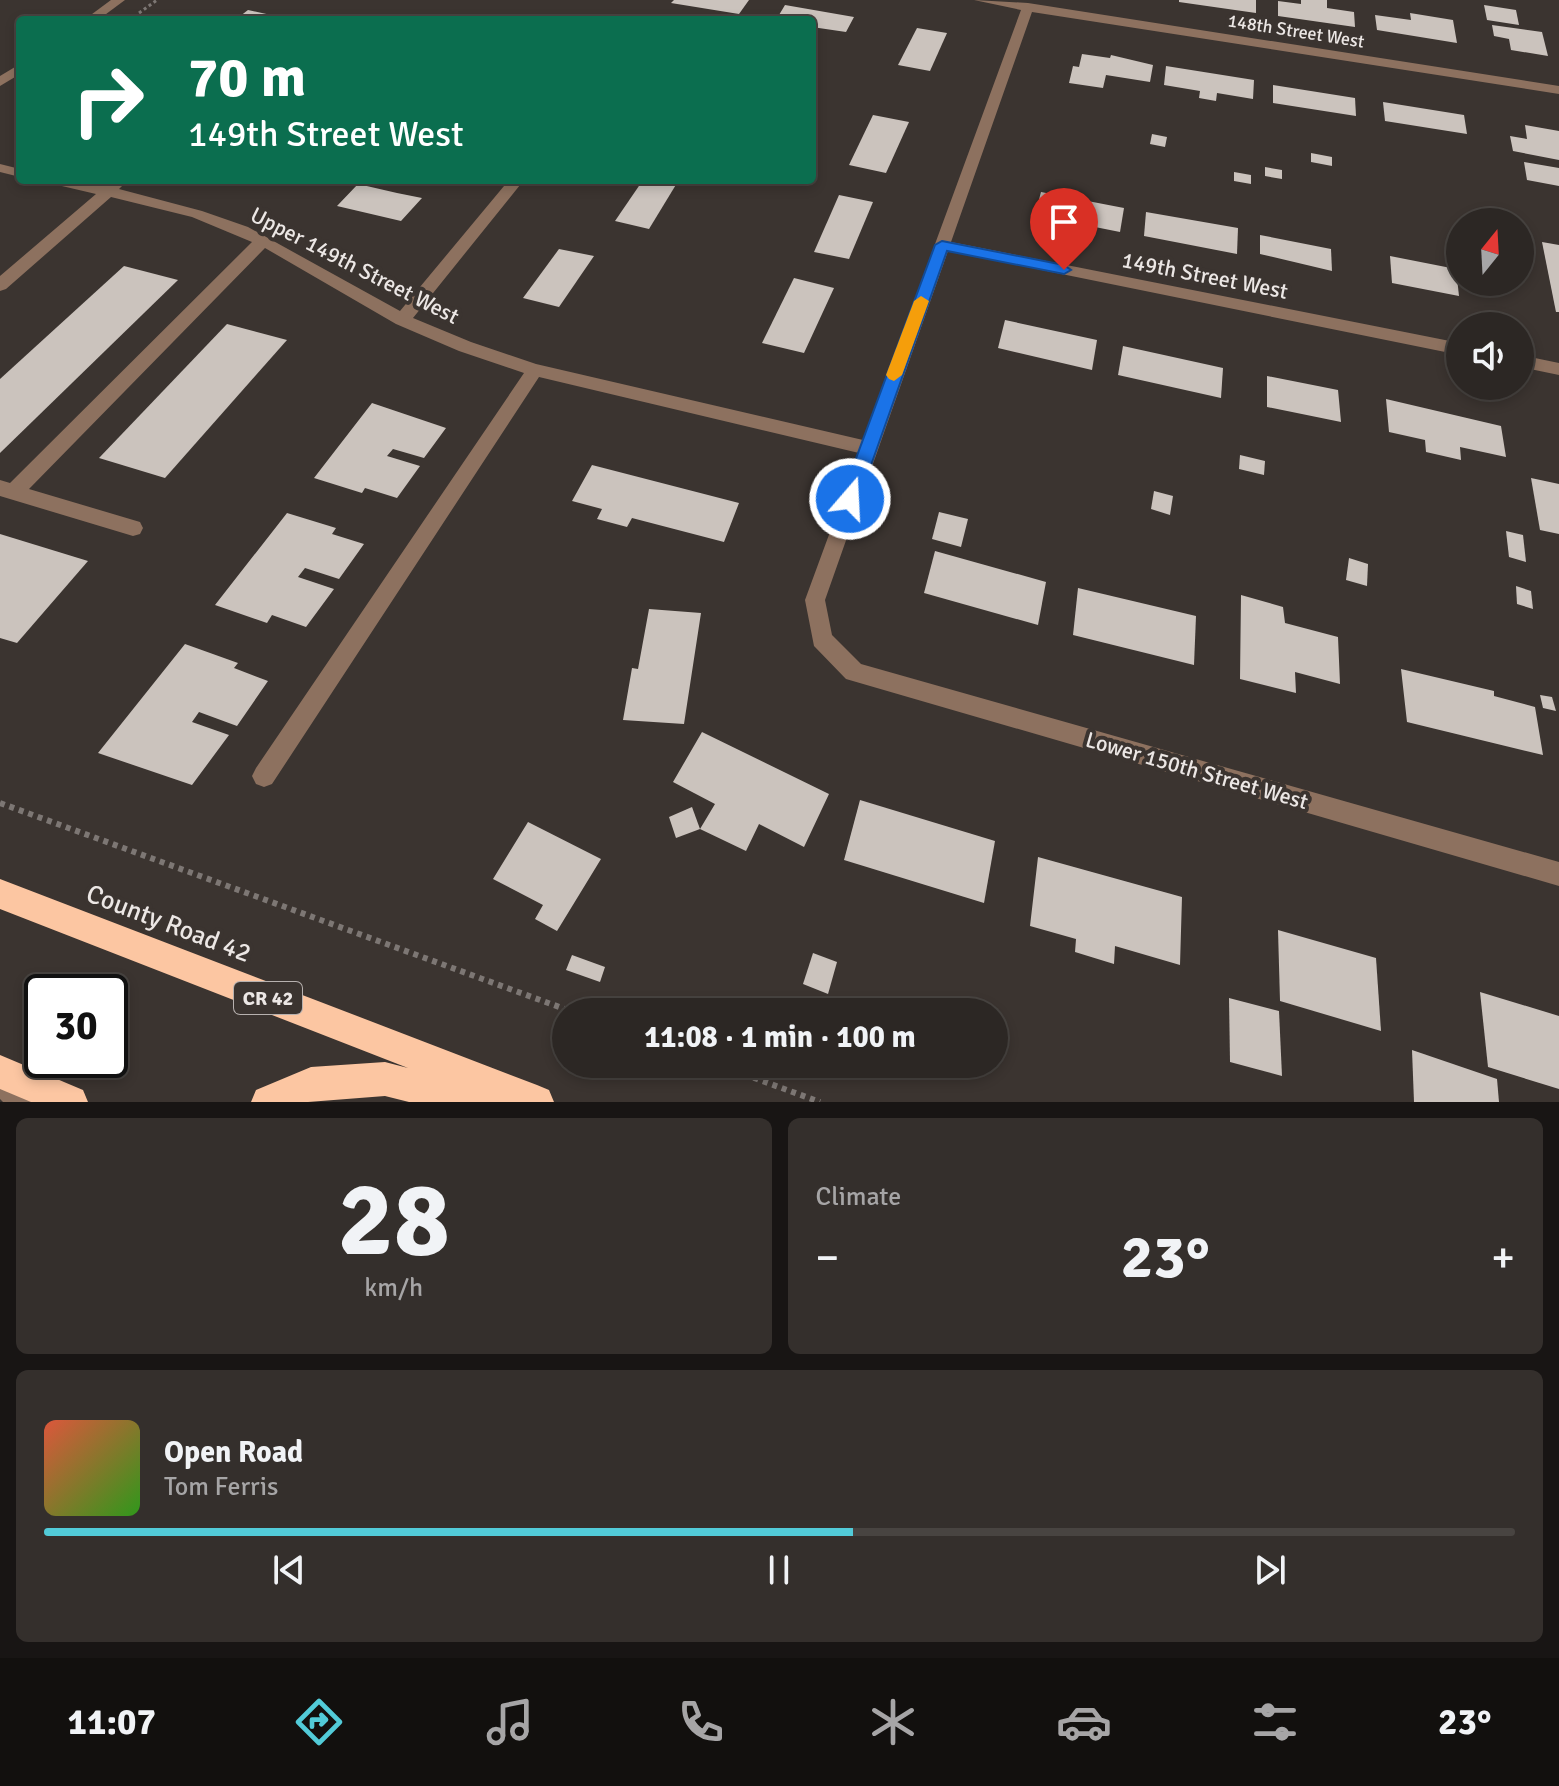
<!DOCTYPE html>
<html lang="en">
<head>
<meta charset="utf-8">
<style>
	body { margin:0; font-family:Signika,sans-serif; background:#342f2c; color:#f1f3f6; height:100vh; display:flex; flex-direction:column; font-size:30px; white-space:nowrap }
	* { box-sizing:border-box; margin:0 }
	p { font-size:26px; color:#a6a5a6 }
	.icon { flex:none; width:44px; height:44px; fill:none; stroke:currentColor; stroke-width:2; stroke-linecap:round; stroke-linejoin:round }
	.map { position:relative; height:1102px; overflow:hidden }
	.details { display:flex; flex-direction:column; gap:16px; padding:16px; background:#181514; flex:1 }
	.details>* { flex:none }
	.banner { position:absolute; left:16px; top:16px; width:800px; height:168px; border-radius:8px; box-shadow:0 4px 12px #0003,0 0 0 2px #484441; background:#0b6e4f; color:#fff; overflow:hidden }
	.needle { width:52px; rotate:18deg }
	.fabs { position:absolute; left:1446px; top:208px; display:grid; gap:16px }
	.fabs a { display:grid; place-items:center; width:88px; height:88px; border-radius:50%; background:#2c2724; box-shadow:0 4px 12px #0003,0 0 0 2px #484441; font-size:40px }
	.speed { position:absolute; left:24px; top:974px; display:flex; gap:16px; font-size:40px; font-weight:700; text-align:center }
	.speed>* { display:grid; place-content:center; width:104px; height:104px; border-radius:50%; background:#2c2724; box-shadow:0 4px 12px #0003,0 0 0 2px #484441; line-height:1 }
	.speed .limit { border:4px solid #111; border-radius:12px; background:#fff; color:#111 }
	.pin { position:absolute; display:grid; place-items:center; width:68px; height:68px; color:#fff; margin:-82px -34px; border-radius:50% 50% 50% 0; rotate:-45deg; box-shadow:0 0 8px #0007 }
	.pin .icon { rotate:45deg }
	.me { position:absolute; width:88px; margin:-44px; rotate:19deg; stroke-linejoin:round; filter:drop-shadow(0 0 6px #0008) }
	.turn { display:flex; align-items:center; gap:28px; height:168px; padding:0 40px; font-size:36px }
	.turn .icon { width:104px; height:104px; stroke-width:2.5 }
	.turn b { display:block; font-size:56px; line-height:68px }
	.big { font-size:60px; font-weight:700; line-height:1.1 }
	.details .tile { flex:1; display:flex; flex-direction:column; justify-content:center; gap:12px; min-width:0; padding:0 28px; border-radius:12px; background:#342f2c }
	.details .dial { align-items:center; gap:0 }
	.dial b { font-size:104px; line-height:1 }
	.song { display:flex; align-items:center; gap:24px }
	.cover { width:96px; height:96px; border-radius:12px; background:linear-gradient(135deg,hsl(10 70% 55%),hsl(110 70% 35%)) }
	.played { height:8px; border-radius:4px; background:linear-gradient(90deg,#52cbd8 55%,#484441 55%) }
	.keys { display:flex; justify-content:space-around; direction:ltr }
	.heat { display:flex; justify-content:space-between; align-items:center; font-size:44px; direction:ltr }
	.details .tiles { flex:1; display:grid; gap:16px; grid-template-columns:1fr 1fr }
	.tile:last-child { grid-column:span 2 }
	.trip { position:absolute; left:552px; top:998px; width:456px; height:80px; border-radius:40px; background:#2c2724; box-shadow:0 4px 12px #0003,0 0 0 2px #484441; font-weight:700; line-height:80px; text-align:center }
	.tab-bar { display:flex; height:128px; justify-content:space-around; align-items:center; background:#12100e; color:#a6a5a6 }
	.tab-bar .icon { width:56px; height:56px }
	.tab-bar .active { color:#52cbd8 }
	.tab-bar b { font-size:36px; color:#f1f3f6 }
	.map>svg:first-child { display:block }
	.building { fill:#cbc3bd }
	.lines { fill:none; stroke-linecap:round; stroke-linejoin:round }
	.path-far1 { stroke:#7d7774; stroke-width:3; stroke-dasharray:3 3; stroke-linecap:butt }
	.path { stroke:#7d7774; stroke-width:6; stroke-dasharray:5 5; stroke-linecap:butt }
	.minor { fill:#8d715f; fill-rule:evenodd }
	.highway { fill:#fcc6a2; fill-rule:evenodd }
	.route { fill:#1a73e8; stroke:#114b97; stroke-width:2 }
	.slow { fill:#f59e0b }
	.labels { text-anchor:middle; stroke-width:8; stroke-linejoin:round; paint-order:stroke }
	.far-street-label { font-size:18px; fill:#ece7e5; stroke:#3b3430 }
	.shield { fill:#3b3430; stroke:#b7b1af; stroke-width:2 }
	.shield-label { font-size:20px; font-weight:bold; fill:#ece7e5 }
	.street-label { font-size:22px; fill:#ece7e5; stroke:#3b3430 }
	.near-street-label { font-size:26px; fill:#ece7e5; stroke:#3b3430 }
</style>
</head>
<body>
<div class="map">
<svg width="1559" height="1102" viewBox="0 0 1559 1102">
	<rect width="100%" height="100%" fill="#3b3430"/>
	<g class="building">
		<path d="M674,0H749L739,14L671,3Z"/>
		<path d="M1179,0H1256V13L1179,2Z"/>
		<path d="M1301,0H1327V8L1354,12L1355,27L1278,16V1L1301,4Z"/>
		<path d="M785,5L854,17L846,32L812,27V20H776Z"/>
		<path d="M1484,5L1516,10L1519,25L1487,20Z"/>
		<path d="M248,10L289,19V20H235Z"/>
		<path d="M1410,13L1453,20L1457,43L1377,30L1375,15L1411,20Z"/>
		<path d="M1492,25L1542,32L1548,56L1511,50L1509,39L1494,36Z"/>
		<path d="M917,28L947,33L930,71L898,65Z"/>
		<path d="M1082,54L1110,58L1111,55L1153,65L1150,82L1106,75L1103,88L1069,83L1073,66L1079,67Z"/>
		<path d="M1166,66L1254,80L1253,99L1217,93L1216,101L1199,98L1200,91L1164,85Z"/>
		<path d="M1273,85L1355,98L1356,116L1273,103Z"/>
		<path d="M1383,102L1464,115L1467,134L1385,121Z"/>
		<path d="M873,115L909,122L886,173L849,165Z"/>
		<path d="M1525,125L1559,131V160L1513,151L1510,136L1527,139Z"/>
		<path d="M1152,134L1167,137L1165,147L1150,144Z"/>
		<path d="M1311,153L1332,157V166L1311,162Z"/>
		<path d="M1524,162L1559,168V186L1527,180Z"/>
		<path d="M1265,167L1282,170V179L1265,176Z"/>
		<path d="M1234,172L1251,175V184L1234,181Z"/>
		<path d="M643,180L677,183L649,229L615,221Z"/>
		<path d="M358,184L397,193L422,198L401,221L337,206Z"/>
		<path d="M1041,192L1124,208L1120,232L1035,215Z"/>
		<path d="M839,195L873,202L849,259L814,252Z"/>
		<path d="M1146,212L1238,228L1237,254L1144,236Z"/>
		<path d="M1260,235L1331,249L1332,271L1260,254Z"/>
		<path d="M1542,242L1559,245V312H1556Z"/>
		<path d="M559,249L594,256L559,307L523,298Z"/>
		<path d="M1390,256L1456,269L1459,296L1392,283Z"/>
		<path d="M124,266L178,280L0,453V379Z"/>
		<path d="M794,278L834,288L804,353L762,343Z"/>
		<path d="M1005,320L1097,340L1092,370L998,348Z"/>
		<path d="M227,324L287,340L165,478L99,458Z"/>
		<path d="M1123,346L1223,368L1221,398L1118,375Z"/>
		<path d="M1267,376L1338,390L1341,422L1267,407Z"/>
		<path d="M1386,399L1501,426L1506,457L1460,447L1461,460L1426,452L1425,440L1389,432Z"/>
		<path d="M372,403L446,428L424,458L393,449L387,456L420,466L397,498L365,488L362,493L314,478Z"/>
		<path d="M1240,455L1265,461L1264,475L1239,469Z"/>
		<path d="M592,465L739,503L724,542L632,518L627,527L597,519L602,509L572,501Z"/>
		<path d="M1531,478L1559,484V534L1540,530Z"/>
		<path d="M1154,491L1173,496L1170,515L1151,509Z"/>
		<path d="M939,512L968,519L961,547L932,539Z"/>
		<path d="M287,513L336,528L332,534L364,544L339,579L305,568L298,577L334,589L306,627L272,615L267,623L215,605Z"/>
		<path d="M1506,531L1523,535L1526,562L1509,557Z"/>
		<path d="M0,534L88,561L17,643L0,638Z"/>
		<path d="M935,551L1046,582L1038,625L924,593Z"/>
		<path d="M1349,558L1368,564L1367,586L1346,580Z"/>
		<path d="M1516,586L1531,591L1533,609L1517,604Z"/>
		<path d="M1078,588L1196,616L1194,665L1073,635Z"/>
		<path d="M1241,595L1283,607L1285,623L1338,637L1340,684L1295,672L1296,693L1240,679Z"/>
		<path d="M649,609L701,613L684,724L623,720L632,668L638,669Z"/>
		<path d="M185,644L238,663L234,668L268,681L237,726L199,712L192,722L229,735L192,785L98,753Z"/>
		<path d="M1401,669L1494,691V696L1535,707L1543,755L1407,722Z"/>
		<path d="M1540,695L1552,697L1556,711L1543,708Z"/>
		<path d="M702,732L829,794L804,847L759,824L746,851L700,829L715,804L673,782Z"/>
		<path d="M860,800L995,841L984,903L844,860Z"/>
		<path d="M692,807L700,829L676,838L669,817Z"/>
		<path d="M528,822L601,859L557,931L535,919L543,905L493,879Z"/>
		<path d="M1038,857L1182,897L1180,965L1115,946L1114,964L1075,952L1076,939L1030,926Z"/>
		<path d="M1278,930L1376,958L1381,1031L1280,1001Z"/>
		<path d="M813,953L837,962L828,994L803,984Z"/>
		<path d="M572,955L605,967L600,982L566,970Z"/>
		<path d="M1480,992L1559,1016V1089L1488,1067Z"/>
		<path d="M1229,998L1279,1011L1282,1076L1230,1062Z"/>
		<path d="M1412,1050L1497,1079L1499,1102H1414Z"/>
	</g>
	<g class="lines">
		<path class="path-far1" d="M139,13L157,0"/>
		<g class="path">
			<path d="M0,803L573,1012"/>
			<path d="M716,1064L820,1102"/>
		</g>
		<g class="minor">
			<path d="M111,0H125L98,20H84Z"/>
			<path d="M974,0L1028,3L1559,86V94L1032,12L951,242L1460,343V355L948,251L825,600L832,635L861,664L1559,862V886L846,679L814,646L805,600L859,453L539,377L272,784L264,787L256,784L252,776L256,768L524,373L459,351L396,324L265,248L29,489L140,522L143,528L140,534L133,536L0,496V480L10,483L252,242L192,217L111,197L6,289L0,291V276L96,194L49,183L47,180H75L105,186L112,180H128L119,189L202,211L248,227L400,311L509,180H524L413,318L471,342L536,364L863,440L1021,10Z"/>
			<path d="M20,64V74L0,86V76Z"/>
			<path d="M0,164L20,169V177L0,172Z"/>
			<path d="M1520,355L1559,363V375L1520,367Z"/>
			<path d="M0,1065C15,1072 30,1087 36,1102H3L0,1099Z"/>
		</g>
		<g class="highway">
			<path d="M0,879L537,1085L549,1090L554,1102H409L385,1096L308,1102H251L256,1090L311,1067L385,1062L408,1068L0,909Z"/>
			<path d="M0,1055L83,1090L88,1102H31L0,1089Z"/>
		</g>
	</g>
	<path class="route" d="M942,241L1064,265L1071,270L1064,274L947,251L859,499L856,504H844L841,499L935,245Z"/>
	<path class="slow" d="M921,296L929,301L902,375L894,381L889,379L886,375L914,301Z"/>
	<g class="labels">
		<g class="far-street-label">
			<text transform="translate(1296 31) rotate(9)" y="6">148th Street West</text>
		</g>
		<rect class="shield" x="234" y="982" width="68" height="32" rx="6"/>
		<g class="shield-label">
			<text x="268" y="1005">CR 42</text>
		</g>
		<g class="street-label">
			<text transform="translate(355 265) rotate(27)" y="8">Upper 149th Street West</text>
			<text transform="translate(1205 275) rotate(11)" y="8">149th Street West</text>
			<text transform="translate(1197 770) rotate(16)" y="8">Lower 150th Street West</text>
		</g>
		<g class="near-street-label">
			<text transform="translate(169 923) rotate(21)" y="9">County Road 42</text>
		</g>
	</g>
</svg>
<div class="fabs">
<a><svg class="needle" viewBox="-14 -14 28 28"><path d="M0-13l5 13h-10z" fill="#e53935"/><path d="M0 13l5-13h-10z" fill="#a6a5a6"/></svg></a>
<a><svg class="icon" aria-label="sound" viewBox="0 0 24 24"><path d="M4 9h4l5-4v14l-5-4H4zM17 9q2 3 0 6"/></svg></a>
</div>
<div class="speed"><div class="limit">30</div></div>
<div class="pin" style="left:1064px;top:270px;background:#d93025"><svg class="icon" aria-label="arrive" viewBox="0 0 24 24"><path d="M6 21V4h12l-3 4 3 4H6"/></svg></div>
<svg class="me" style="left:850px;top:499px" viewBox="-20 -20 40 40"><circle r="17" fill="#1a73e8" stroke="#fff" stroke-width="3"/><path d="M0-11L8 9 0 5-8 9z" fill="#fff"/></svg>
<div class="trip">11:08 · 1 min · 100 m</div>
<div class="banner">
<div class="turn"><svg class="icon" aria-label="right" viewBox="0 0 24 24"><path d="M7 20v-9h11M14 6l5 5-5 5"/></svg><div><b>70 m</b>149th Street West</div></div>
</div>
</div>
<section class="details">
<div class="tiles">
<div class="tile dial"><b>28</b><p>km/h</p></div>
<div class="tile"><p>Climate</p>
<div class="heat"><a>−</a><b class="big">23°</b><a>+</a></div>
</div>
<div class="tile">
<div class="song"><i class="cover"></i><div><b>Open Road</b><p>Tom Ferris</p></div></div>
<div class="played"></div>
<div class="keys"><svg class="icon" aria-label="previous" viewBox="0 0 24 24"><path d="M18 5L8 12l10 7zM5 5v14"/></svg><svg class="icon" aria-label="pause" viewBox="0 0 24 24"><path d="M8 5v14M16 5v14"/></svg><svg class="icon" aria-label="next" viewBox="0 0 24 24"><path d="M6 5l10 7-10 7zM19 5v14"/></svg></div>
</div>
</div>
</section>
<nav class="tab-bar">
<b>11:07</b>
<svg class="icon active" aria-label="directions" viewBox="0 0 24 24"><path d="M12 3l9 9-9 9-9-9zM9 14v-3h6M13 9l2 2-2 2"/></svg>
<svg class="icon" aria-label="music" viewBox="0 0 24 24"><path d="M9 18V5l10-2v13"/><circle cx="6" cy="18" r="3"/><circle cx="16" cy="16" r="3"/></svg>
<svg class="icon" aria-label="phone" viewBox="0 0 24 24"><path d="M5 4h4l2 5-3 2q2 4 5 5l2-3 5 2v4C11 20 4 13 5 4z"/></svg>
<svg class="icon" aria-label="climate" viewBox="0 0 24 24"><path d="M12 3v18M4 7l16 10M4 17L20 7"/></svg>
<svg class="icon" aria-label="car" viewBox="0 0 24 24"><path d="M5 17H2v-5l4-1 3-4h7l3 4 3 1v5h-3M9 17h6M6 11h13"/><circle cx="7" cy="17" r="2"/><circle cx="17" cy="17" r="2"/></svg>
<svg class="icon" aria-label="filters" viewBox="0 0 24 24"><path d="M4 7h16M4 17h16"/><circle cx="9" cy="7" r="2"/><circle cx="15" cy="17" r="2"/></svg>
<b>23°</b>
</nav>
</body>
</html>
